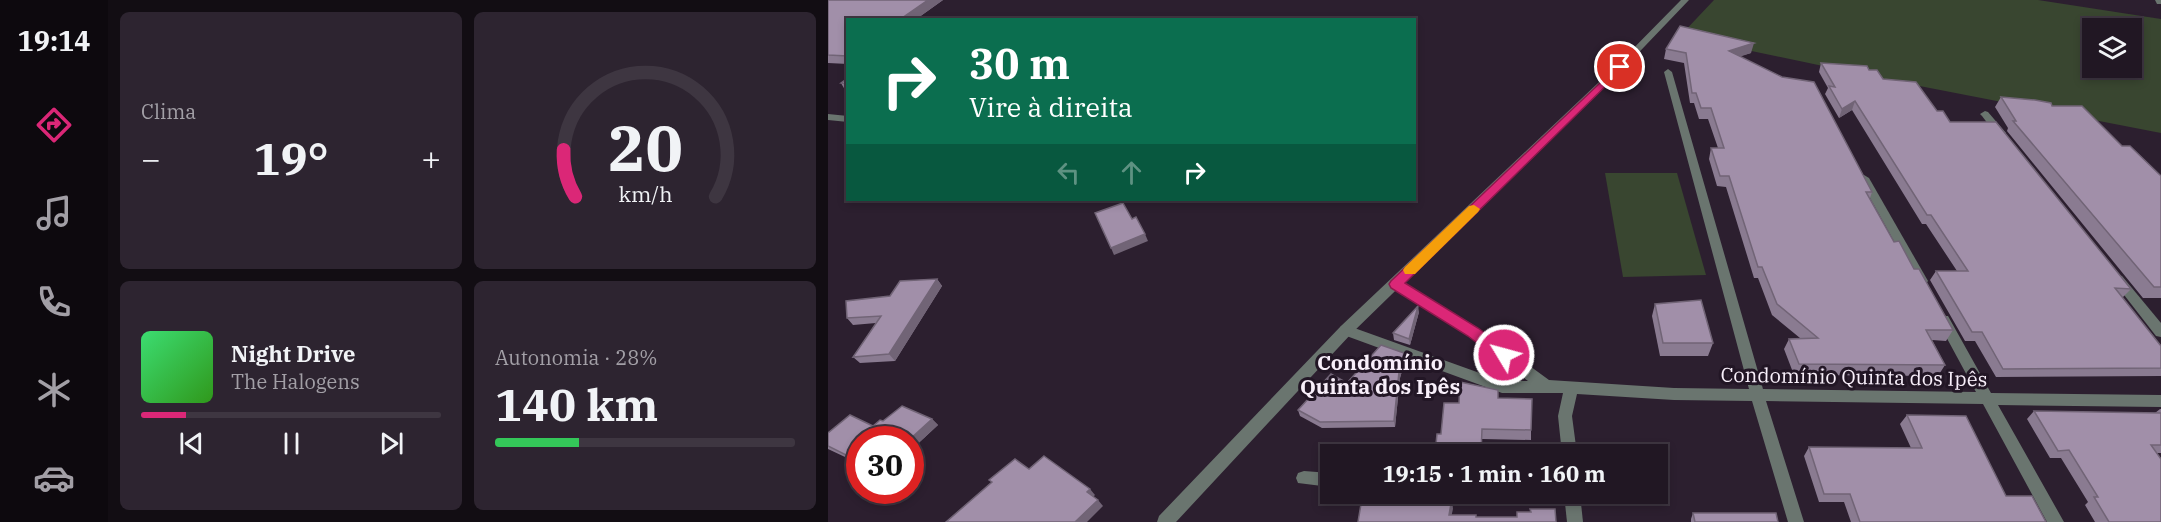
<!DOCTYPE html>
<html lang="pt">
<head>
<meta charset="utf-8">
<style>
	body { margin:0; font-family:"IBM Plex Serif",serif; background:#2d2430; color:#f1f3f6; height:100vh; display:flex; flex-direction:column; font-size:22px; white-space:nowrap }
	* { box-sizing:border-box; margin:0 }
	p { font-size:20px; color:#a29fa6 }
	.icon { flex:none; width:33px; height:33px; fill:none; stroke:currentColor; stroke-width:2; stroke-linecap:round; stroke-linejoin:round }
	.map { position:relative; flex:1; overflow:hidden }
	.sheet { display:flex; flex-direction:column; gap:12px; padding:12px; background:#120d13; width:720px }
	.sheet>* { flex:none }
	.banner { position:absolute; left:18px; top:18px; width:570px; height:183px; border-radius:0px; box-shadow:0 3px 9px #0003,0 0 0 2px #3e3641; background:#0b6e4f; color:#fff; overflow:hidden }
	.buttons { position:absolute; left:1254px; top:18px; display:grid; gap:12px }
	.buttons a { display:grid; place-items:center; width:60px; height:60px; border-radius:0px; background:#211723; box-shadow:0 3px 9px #0003,0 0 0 2px #3e3641; font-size:30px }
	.speed { position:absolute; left:18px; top:426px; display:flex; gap:12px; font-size:30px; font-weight:700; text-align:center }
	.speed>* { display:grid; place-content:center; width:78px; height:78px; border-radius:50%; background:#211723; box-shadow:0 3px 9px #0003,0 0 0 2px #3e3641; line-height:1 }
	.speed .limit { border:9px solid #d22; background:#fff; color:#111 }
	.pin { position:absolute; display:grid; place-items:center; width:51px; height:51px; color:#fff; margin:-26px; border:3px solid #fff; border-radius:50%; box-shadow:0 2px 6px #0007 }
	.me { position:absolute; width:66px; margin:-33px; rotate:307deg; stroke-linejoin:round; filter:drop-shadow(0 0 4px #0008) }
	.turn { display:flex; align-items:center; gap:21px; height:126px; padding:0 24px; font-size:27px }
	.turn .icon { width:78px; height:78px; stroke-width:2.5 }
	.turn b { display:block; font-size:42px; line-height:51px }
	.lanes { display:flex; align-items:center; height:57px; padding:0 24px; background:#0003; justify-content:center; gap:30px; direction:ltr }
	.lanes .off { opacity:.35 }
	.big { font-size:45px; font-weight:700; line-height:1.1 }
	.sheet .widget { flex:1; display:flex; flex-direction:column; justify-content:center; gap:9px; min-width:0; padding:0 21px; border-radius:9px; background:#2d2430 }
	.sheet .dial { align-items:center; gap:0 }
	.dial svg { height:156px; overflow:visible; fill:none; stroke:#3e3641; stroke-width:7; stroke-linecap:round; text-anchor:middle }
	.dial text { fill:#f1f3f6; stroke:none }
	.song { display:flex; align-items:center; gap:18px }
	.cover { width:72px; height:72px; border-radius:9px; background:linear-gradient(135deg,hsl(140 70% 55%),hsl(110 70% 35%)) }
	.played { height:6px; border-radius:3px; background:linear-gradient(90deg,#db2777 15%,#3e3641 15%) }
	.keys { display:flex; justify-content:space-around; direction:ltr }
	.heat { display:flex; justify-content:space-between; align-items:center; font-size:33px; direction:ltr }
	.charge { height:9px; border-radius:4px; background:linear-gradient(90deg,#34c759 28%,#3e3641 0) }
	.sheet .tiles { flex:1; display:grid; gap:12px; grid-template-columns:repeat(2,1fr) }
	.trip { position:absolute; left:492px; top:444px; width:348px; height:60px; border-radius:0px; background:#211723; box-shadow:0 3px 9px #0003,0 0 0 2px #3e3641; font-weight:700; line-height:60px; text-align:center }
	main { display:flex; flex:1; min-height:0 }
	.menu { display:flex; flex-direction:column; width:108px; justify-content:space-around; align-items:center; background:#0d090e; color:#a29fa6 }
	.menu .icon { width:42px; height:42px }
	.menu .current { color:#db2777 }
	.menu b { font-size:27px; color:#f1f3f6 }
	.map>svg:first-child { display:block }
	.green { fill:#394630; fill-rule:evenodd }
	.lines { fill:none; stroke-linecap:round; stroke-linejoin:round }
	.service { fill:#6a756f; fill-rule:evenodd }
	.minor { fill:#6a756f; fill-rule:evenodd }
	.tertiary { fill:#6a756f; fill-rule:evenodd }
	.wall { fill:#8a7b91 }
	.shaded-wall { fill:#716476 }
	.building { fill:#a18fa9; stroke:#716476; stroke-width:1.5 }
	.route { fill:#db2777; stroke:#8e194d; stroke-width:1.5 }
	.slow { fill:#f59e0b }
	.labels { text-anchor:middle; stroke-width:6; stroke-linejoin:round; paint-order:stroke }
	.street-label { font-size:20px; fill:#f8effa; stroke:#221625 }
	.neighbourhood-label { font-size:21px; font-weight:bold; fill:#f8effa; stroke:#221625 }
</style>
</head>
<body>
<main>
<nav class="menu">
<b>19:14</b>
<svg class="icon current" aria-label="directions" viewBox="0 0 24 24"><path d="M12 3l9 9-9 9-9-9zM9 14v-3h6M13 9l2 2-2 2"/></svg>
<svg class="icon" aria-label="music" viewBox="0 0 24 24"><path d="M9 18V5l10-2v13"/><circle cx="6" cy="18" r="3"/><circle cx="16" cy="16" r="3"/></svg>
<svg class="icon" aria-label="phone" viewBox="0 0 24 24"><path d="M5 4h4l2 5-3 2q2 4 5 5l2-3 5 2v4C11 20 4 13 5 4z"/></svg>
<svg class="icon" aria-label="climate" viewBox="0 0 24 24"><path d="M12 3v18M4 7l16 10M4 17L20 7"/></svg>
<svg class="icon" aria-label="car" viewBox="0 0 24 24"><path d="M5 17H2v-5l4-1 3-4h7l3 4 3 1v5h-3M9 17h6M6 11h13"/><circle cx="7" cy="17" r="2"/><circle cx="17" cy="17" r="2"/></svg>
</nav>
<section class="sheet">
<div class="tiles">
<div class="widget"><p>Clima</p>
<div class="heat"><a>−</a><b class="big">19°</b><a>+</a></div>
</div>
<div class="widget dial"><svg viewBox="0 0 100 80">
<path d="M14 69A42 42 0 1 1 86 69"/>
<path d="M14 69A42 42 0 0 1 8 45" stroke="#db2777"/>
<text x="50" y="56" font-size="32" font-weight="700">20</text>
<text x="50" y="72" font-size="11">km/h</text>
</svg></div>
<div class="widget">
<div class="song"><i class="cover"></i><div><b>Night Drive</b><p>The Halogens</p></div></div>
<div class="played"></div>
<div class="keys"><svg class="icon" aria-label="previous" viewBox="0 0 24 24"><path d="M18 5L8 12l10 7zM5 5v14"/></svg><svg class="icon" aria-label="pause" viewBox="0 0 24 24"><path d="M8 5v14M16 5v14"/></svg><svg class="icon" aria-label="next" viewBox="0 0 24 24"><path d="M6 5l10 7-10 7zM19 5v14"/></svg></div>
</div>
<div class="widget"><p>Autonomia · 28%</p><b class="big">140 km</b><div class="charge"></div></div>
</div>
</section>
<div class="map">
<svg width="1333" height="522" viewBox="0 0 1333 522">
	<rect width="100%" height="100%" fill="#2c1f2f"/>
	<g class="green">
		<path d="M886,0H1210L1333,19V133L1071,82L852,36ZM1264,28H1304V68H1264Z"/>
		<path d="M777,173H849L878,275L795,277Z"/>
	</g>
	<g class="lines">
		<path class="service" d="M1327,0H1333V4H1329Z"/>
		<g class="minor">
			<path d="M840,69L844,72L935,389L1148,392L1109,320L1110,316H1120L1163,393L1333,395V407L1170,405L1236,522H1219L1155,404L938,401L976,522H960L924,401L846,400L749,394L744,416L749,454H734L730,416L735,393H674L513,334L511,330L513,326L518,325L674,381H700L640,336L564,287L562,284L564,281L568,279L650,328L721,380L846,388L921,389L836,72Z"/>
			<path d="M1157,111L1160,112L1178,133V137H1170L1154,116L1152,114Z"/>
			<path d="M0,114L20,116V122L0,120Z"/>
			<path d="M1036,175L1041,178L1100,281L1098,284H1090L1088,281L1031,178Z"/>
			<path d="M1290,275L1294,276L1333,323V337L1328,336L1286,282L1284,279L1286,276Z"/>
			<path d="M476,471L502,473V487L470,483L468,478L470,473Z"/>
			<path d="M736,494H752L755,522H739Z"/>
		</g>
		<path class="tertiary" d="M853,0H861L795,69L523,334L348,522H329L331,516L513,326L789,65Z"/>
	</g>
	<g class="wall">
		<path d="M0,0H115L87,20H20V64L0,63Z"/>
		<path d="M838,49L923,53L912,56L1044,192L1042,198L1066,242L1086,269L1125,330L1118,341L1104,340L1117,365L1110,376L966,375L956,349L961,339L972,338L944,315L930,278H926L898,187L889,186L881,159L883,148H890L880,119H871L866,103H862L856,63L836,59Z"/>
		<path d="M993,63L1041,70L1109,111L1122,122L1303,289L1294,298L1333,346V376L1168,377L1147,341H1137L1102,280L1108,271H1129L1098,224H1094L1024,110L1011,118L997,94L1000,88L991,72Z"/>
		<path d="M20,78V90H17L13,83Z"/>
		<path d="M1173,97L1224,106L1294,146L1333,176V298H1315L1179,131L1180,128L1167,107Z"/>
		<path d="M109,279L114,286L67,361L32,363L25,357L48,323L25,325L19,318Z"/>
		<path d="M827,304L885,343L880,356H832L824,316Z"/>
		<path d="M591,312L582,345L566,340L565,333Z"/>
		<path d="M576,353L577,360L572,378L567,427L494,428L472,416L470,410L519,383Z"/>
		<path d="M670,398L703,430V440L654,439L613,434L631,403Z"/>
		<path d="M1332,409H1333V453H1328L1333,522H1267L1257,505L1260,502L1233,458H1222L1199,419L1206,411L1327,413Z"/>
		<path d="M1079,415L1178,496L1218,522H1023L1016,502H991L976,456L981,447L1083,448L1072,424Z"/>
		<path d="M104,419L110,425L82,451V440H32V464L0,449V433L45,426L55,421Z"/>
		<path d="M865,513L950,522H863V519Z"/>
	</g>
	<g class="shaded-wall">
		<path d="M100,0H115L87,20H71Z"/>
		<path d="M926,43L923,53L899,61L901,51Z"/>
		<path d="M1027,101L1024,110L1011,118L1014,109Z"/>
		<path d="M317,234L320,241L286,255L283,248Z"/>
		<path d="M109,279L114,286L67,361L61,354Z"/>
		<path d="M590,306L591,312L582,345L581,339Z"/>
		<path d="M576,353L577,360L572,378L567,427L566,421L571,372Z"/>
		<path d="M104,419L110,425L82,451V440H81Z"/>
		<path d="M262,489L267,495L264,498L259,492Z"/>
		<path d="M624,498L625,509L622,522L621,515Z"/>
		<path d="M270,500L275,506L259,522H247Z"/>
	</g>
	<g class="building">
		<path d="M0,0H100L71,20H20V56L0,55Z"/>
		<path d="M852,26L926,43L901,51L954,77L986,82L1044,192H1038L1066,242L1071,241L1086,269H1091L1125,330H1098L1117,365L971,364L961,339L990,338L949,304L934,267H930L901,176H892L883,148H896L883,108H873L868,93H864L858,53L838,49Z"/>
		<path d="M993,63L1039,66L1041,70H1049L1055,79L1088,82L1109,111H1115L1122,122H1168L1303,289L1287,288L1333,346V368L1175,369L1154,332H1144L1108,271H1140L1103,215H1099L1027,101L1014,109L1001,86L1007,87Z"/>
		<path d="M20,78V84L13,83Z"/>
		<path d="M1173,97L1207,100L1223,103L1224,106H1254L1294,146H1302L1333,176V287H1326L1185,121H1188Z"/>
		<path d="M295,203L304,219L308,217L317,234L283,248L267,213Z"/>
		<path d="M109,279L61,354L25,357L53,316L19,318L18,301L62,296L72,281Z"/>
		<path d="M873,300L885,343H835L827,304Z"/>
		<path d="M590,306L581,339L565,333Z"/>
		<path d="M553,345L576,353L571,372L566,421L492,422L470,410L503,374L519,383Z"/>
		<path d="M632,382L670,390V398L704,399L703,430L654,429L653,454H607L609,434H613L616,403H631Z"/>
		<path d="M74,406L104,419L81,440H32V462L0,446V433L22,415L45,426L52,420L55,421Z"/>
		<path d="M1206,411L1333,413V445H1323L1333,459V522H1281L1266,497H1270L1241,450L1230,451Z"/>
		<path d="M1079,415L1138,416L1178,496H1204L1218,522H1032L1022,494H996L981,447L1094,448Z"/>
		<path d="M216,456L262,489L259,492L270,500L247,522H118L164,482L161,480L187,459L201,469Z"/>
		<path d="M534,498H624L621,515H648V517H689V512H703L702,509H727L728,522H530Z"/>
		<path d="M865,513H948L950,522H867Z"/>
	</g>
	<path class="route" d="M792,64L795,65V69L577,283L650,328L682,351L684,355L682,360L676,361L671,360L640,336L563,288L561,284L563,281Z"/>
	<path class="slow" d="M646,205L652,209L650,212L587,274H577L575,270L577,267L641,206Z"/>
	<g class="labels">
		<g class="street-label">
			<text transform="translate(1026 377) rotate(1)" y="7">Condomínio Quinta dos Ipês</text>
		</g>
		<g class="neighbourhood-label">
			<text x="552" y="370">Condomínio<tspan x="552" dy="24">Quinta dos Ipês</tspan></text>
		</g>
	</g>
</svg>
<div class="buttons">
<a><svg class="icon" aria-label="layers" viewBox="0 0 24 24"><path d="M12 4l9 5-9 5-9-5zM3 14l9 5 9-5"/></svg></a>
</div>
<div class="speed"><div class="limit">30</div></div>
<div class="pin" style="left:792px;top:67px;background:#d93025"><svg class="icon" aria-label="arrive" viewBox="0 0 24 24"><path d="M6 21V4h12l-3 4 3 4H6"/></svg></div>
<svg class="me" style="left:676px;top:355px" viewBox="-20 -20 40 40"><circle r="17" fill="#db2777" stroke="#fff" stroke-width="3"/><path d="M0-11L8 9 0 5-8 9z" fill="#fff"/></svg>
<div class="trip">19:15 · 1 min · 160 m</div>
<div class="banner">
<div class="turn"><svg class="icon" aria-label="right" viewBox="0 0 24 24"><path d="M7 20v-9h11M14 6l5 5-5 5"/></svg><div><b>30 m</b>Vire à direita</div></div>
<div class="lanes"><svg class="icon off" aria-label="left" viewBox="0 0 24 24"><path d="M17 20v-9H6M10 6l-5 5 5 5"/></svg><svg class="icon off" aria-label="ahead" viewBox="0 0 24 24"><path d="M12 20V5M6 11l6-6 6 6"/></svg><svg class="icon" aria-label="right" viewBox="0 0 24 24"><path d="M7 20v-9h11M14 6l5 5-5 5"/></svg></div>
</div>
</div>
</main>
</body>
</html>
